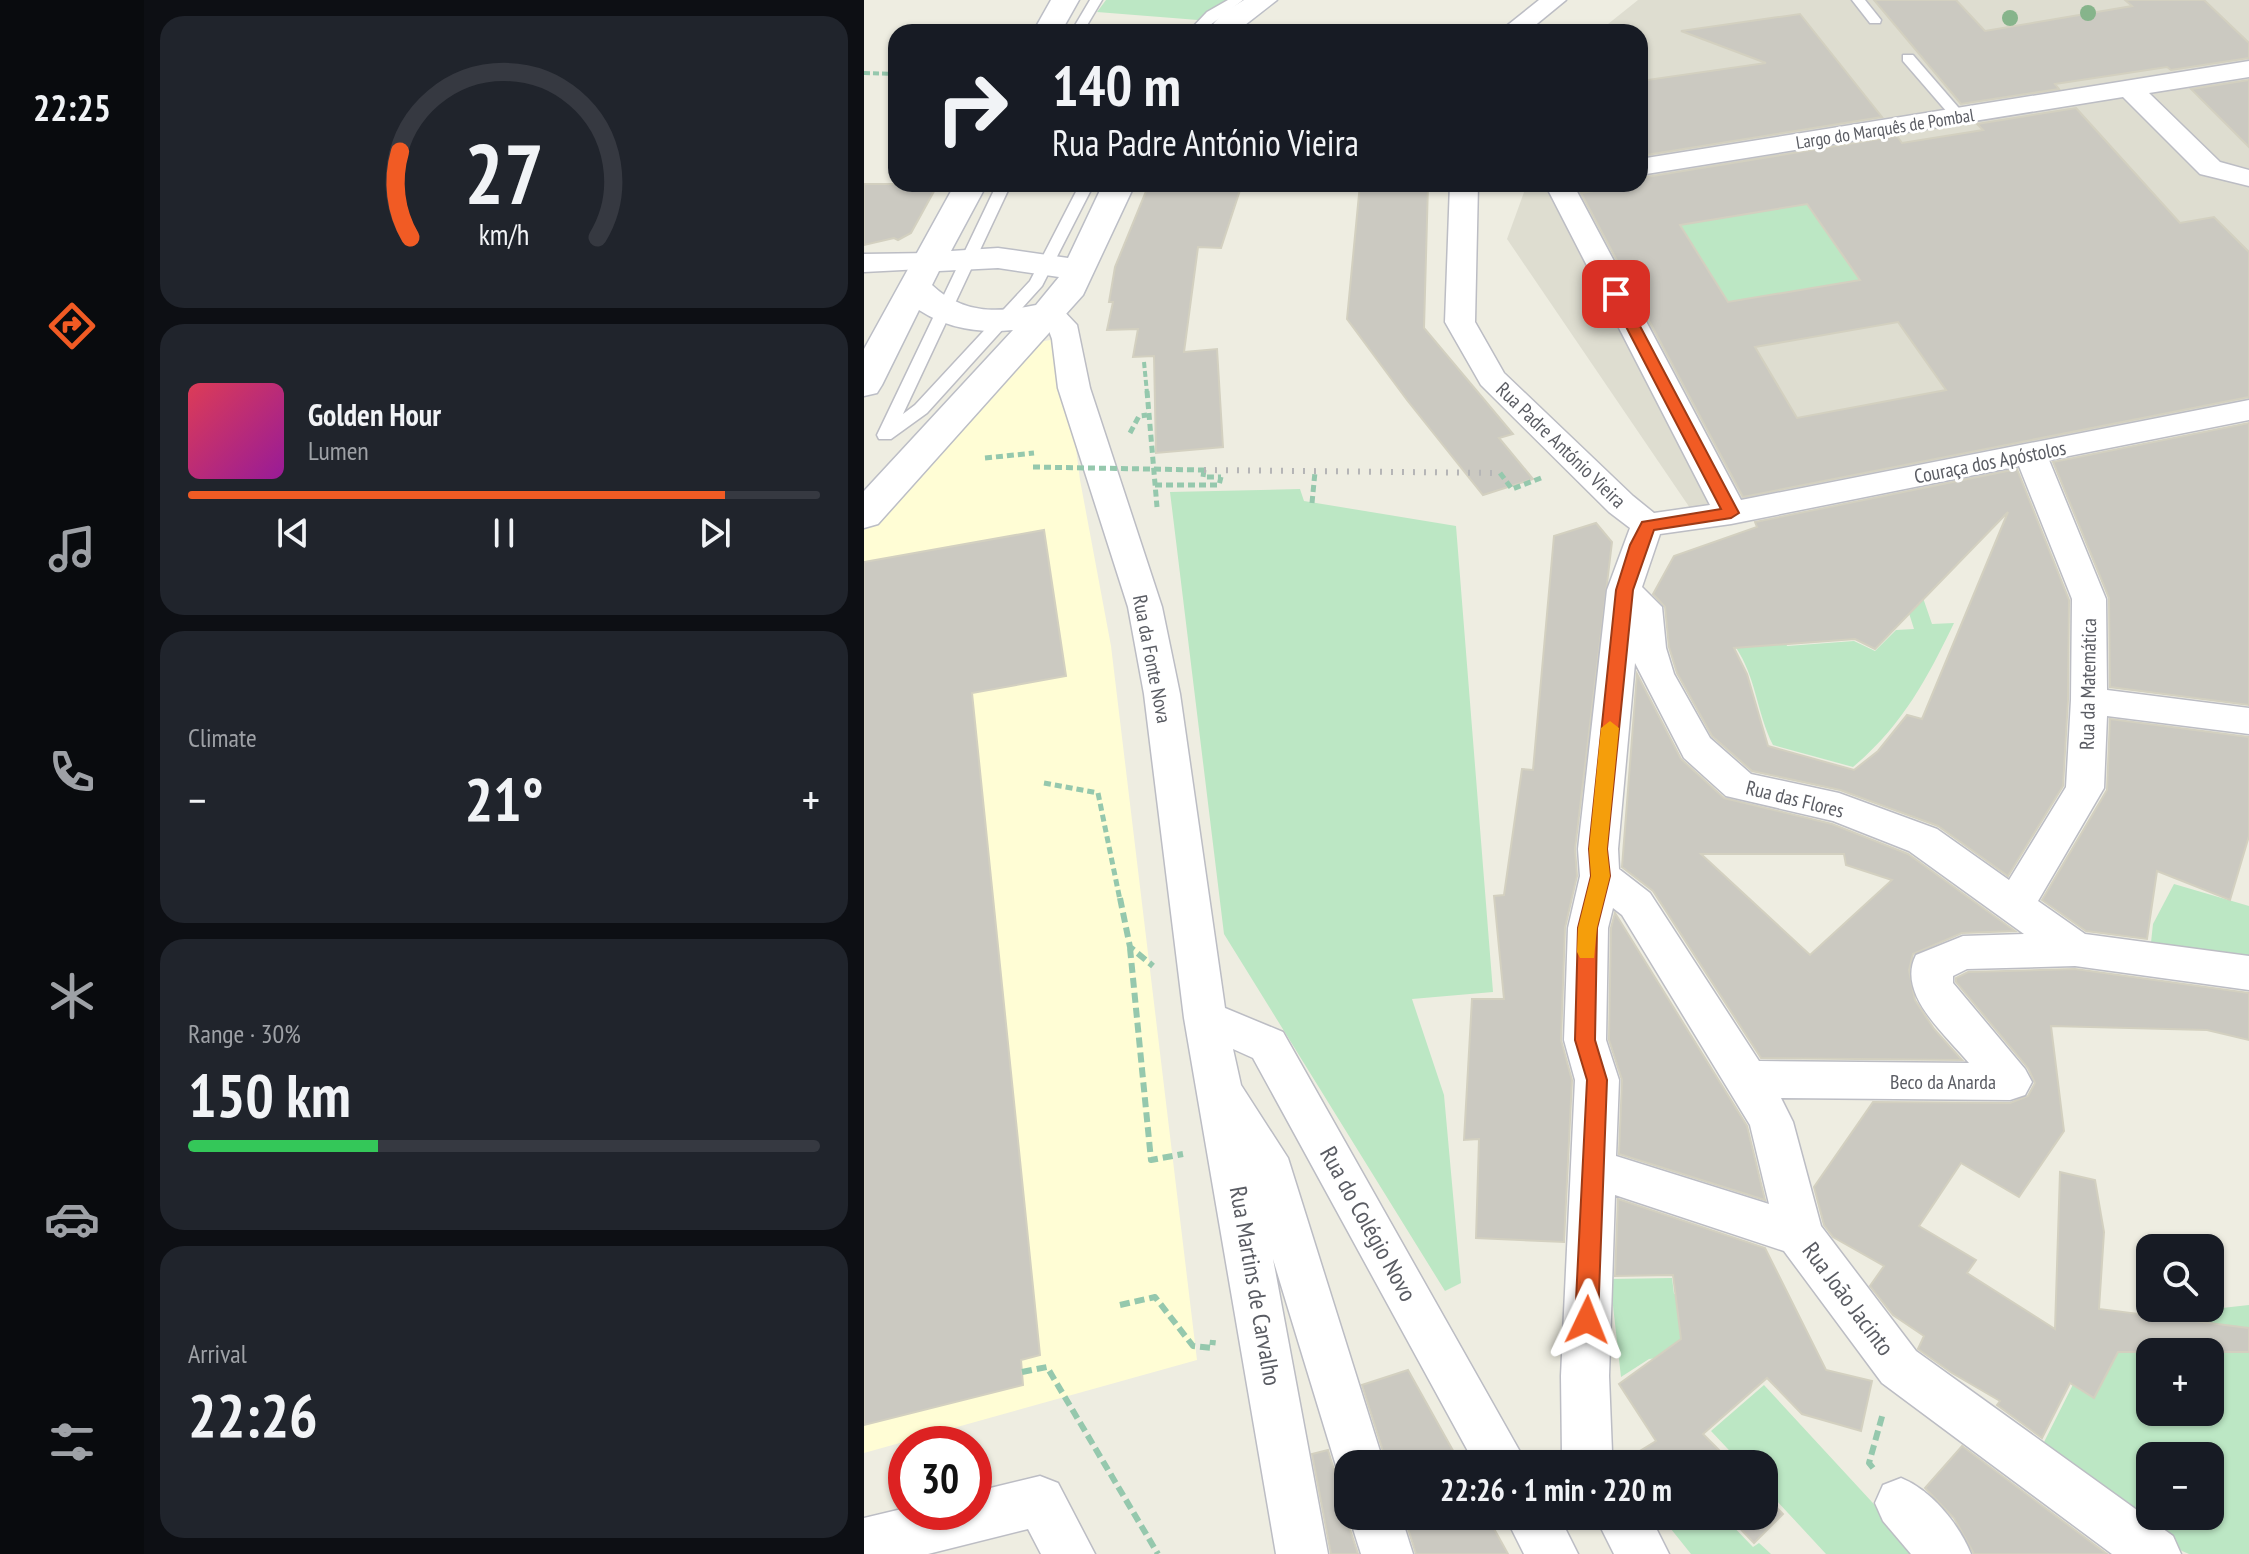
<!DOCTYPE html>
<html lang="en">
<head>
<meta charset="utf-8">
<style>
	body { margin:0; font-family:"PT Sans Narrow",sans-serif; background:#20242c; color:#f1f3f6; height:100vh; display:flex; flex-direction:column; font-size:30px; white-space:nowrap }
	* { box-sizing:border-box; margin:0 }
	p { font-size:26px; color:#9ea1a6 }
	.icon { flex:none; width:44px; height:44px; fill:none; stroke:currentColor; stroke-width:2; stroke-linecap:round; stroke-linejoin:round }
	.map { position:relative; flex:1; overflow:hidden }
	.side { display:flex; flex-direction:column; gap:16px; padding:16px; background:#0d0f14; width:720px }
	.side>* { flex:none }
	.hud { position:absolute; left:24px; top:24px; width:760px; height:168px; border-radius:24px; box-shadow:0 2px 6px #0004; background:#171b24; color:#f1f3f6; overflow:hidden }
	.controls { position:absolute; left:1272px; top:1234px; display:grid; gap:16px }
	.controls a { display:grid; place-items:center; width:88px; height:88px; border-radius:16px; background:#171b24; box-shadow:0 2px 6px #0004; font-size:40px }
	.speed { position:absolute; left:24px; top:1426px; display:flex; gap:16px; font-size:40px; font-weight:700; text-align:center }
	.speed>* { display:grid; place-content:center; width:104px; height:104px; border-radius:50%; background:#171b24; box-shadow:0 2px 6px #0004; line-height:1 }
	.speed .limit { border:12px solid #d22; background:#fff; color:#111 }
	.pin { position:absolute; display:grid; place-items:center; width:68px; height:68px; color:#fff; margin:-34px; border-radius:16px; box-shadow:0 4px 12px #0006 }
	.me { position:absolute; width:88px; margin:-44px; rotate:2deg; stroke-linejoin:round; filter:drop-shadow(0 0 6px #0008) }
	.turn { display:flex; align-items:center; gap:28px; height:168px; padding:0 32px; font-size:36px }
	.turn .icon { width:104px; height:104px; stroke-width:2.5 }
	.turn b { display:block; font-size:56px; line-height:68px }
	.big { font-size:60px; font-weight:800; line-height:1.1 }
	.side .card { flex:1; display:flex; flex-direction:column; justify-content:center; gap:12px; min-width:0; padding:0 28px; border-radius:24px; background:#20242c }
	.side .dial { align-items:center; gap:0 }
	.dial svg { height:208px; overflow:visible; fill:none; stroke:#363941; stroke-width:7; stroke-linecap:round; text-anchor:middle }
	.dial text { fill:#f1f3f6; stroke:none }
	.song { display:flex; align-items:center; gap:24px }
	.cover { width:96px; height:96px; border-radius:12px; background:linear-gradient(135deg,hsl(350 70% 55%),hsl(300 70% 35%)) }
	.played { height:8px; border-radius:4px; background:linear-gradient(90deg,#f15b24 85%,#363941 85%) }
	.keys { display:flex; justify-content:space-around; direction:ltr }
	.heat { display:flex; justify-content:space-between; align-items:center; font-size:44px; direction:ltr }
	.charge { height:12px; border-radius:6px; background:linear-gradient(90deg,#34c759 30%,#363941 0) }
	.trip { position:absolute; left:470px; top:1450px; width:444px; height:80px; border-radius:24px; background:#171b24; box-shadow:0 2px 6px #0004; font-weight:800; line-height:80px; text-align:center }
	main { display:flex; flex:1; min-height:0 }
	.tab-bar { display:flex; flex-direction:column; width:144px; justify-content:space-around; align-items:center; background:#090b0e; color:#9ea1a6 }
	.tab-bar .icon { width:56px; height:56px }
	.tab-bar .active { color:#f15b24 }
	.tab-bar b { font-size:36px; color:#f1f3f6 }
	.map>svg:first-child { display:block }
	.commercial { fill:#fffdd5 }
	.education { fill:#deddd0 }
	.green { fill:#bce7c4; fill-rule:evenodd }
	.building { fill:#cbc9c1; stroke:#d3d0c0; stroke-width:2; fill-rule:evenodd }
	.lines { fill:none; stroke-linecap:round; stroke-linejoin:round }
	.lane-casing { stroke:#bcbdc4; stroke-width:3 }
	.street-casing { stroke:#bcbdc4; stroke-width:3 }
	.secondary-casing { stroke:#bcbec6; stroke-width:3 }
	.path-far2 { stroke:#95c8ad; stroke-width:4; stroke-dasharray:6 3; stroke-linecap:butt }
	.path-far1 { stroke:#95c8ad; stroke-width:5; stroke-dasharray:7 4; stroke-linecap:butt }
	.path { stroke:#95c8ad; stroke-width:6; stroke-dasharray:10 5; stroke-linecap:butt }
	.lane { fill:#fff; fill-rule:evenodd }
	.street { fill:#fff; fill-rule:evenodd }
	.secondary { fill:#fff; fill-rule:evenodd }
	.rail { stroke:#b5b5b6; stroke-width:6; stroke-dasharray:2 9; stroke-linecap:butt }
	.path-bridge { stroke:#95c8ad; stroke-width:5; stroke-dasharray:7 4; stroke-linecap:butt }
	.tree { fill:#86b48b }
	.route { fill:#f15b24; stroke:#9d3b17; stroke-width:2 }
	.slow { fill:#f59e0b }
	.labels { text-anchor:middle; stroke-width:6; stroke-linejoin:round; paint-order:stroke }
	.far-street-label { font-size:18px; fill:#5a5c63; stroke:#fff }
	.street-label { font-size:20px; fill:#5a5c63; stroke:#fff }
	.near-street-label { font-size:24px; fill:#5a5c63; stroke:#fff }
</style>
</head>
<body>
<main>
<nav class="tab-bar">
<b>22:25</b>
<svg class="icon active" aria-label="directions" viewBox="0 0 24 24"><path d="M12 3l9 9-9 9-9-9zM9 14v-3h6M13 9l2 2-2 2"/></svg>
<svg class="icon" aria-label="music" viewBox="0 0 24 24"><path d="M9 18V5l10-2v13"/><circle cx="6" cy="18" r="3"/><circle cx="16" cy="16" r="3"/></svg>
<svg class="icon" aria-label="phone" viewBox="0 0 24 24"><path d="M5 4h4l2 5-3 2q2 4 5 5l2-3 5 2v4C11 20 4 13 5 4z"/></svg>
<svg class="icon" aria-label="climate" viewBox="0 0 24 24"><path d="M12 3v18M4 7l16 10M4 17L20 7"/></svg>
<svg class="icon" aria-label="car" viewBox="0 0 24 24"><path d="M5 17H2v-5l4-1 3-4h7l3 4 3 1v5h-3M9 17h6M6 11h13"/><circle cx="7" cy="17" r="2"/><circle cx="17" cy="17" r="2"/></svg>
<svg class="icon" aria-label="filters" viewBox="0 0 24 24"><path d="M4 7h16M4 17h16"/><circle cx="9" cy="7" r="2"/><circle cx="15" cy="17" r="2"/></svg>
</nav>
<section class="side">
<div class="card dial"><svg viewBox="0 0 100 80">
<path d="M14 69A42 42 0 1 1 86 69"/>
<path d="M14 69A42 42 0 0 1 10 36" stroke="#f15b24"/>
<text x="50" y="56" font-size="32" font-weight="700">27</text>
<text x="50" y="72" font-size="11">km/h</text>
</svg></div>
<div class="card">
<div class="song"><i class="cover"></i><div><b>Golden Hour</b><p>Lumen</p></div></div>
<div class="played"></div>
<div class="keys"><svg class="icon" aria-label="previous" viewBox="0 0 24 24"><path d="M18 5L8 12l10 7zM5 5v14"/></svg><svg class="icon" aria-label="pause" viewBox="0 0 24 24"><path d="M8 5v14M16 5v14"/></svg><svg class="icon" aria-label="next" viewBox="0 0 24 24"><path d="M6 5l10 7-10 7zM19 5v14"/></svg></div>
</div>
<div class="card"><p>Climate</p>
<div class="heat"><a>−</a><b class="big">21°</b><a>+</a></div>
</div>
<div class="card"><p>Range · 30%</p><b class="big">150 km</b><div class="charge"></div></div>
<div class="card"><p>Arrival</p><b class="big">22:26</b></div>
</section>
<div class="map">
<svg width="1385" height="1554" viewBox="0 0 1385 1554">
	<rect width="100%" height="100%" fill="#eeede1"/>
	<path class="commercial" d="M198,338L216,480L247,646L333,1360L0,1453V526L169,343Z"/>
	<path class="education" d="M774,0H1385V407L828,511L643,239L663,184H776V32H734Z"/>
	<g class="green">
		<path d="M242,0H363L334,20L233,12Z"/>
		<path d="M943,204L996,280L864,302L816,225Z"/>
		<path d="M436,489L440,501L592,526L629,992L548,999L580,1095L597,1283L581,1291L360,934L306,492Z"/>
		<path d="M907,586L923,646L990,641L1011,651L1032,630L1050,629L1044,610L1058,595L1068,624L1090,623C1063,679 1038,726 989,767L909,745C892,711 893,679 871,646Z"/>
		<path d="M1310,884L1385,906V968L1286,952L1289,924Z"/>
		<path d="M808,1278L810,1294L838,1298L847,1316L802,1357L785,1359L757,1377L746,1279Z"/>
		<path d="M1385,1305V1554H1325L1318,1551L1176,1450L1241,1321ZM1286,1352H1346V1412H1286ZM1286,1456H1346V1516H1286Z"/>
		<path d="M900,1385L1056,1554H962L900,1487V1464H878L847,1431Z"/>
		<path d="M823,1516H859L889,1547L895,1543L907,1554H827L807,1529Z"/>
	</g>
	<g class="building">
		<path d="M1010,0H1092L1121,31L1268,6L1261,0H1340L1385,43V58L1307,70L1303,67L1191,84L1195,89L1097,104Z"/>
		<path d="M936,14L1018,117L776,156V81L902,63L817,31Z"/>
		<path d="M1385,80V147L1327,89Z"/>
		<path d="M1212,108L1316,223L1350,217L1385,252V397L879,497L717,193L776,184V178L1033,136L1038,143L1119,130L1113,124ZM943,204L996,280L864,302L816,225ZM1034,322L1082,390L933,418L891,347Z"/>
		<path d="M0,184H74L47,233L34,240L30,238L0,245Z"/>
		<path d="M285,184H378L357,248L334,247L320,352L353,349L359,447L292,453L290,356L269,357L274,329L243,330L249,302H245L251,267Z"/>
		<path d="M496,184H564L560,328L649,434L635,438L669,479L619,495L543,400L483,319Z"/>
		<path d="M1385,423V705L1246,687L1245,598L1189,462Z"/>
		<path d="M1153,469L1205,600L1204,700L1199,786L1144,876L1074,826L976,790L888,771L848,736L813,673L805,647L801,607L789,594L810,556L893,527L891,522ZM1144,512L1058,719L1043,715L1014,751L990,770L904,746L883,674L870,648L991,639L1011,649Z"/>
		<path d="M732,523L748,542L711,849L713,876L701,928L697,1040L708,1080L700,1242L612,1238L615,1139L600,1140L608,999H640L630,896L640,895L658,769L669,770L690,536Z"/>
		<path d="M180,530L202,676L108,693L176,1355L157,1360L159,1385L0,1425V562Z"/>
		<path d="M773,674L817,759L860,798L968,824L1044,854L1151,931L1098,933L1049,954L1045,970L1051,1000L1070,1029L1098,1060L897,1058L789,891L758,867ZM837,854H980L982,865L1028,880L946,955Z"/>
		<path d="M1246,719L1385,737V836L1366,900L1293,871L1283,939L1222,931L1178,900L1243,790Z"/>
		<path d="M751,913L883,1126L901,1200L755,1154L758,1080L745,1040L747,928Z"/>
		<path d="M1211,969L1385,993V1040L1343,1030L1187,1026L1200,1131L1155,1197L1097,1163L1055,1226L1112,1260L1103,1273L1191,1329L1196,1172L1231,1180L1240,1232L1235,1309L1385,1328V1352H1254L1230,1398L1206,1383L1178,1438L1133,1405L1136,1401L1088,1373L1054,1349L1060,1336L1029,1315L1006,1286L1020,1266L969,1237L960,1225L950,1187L1009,1102L1146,1103L1164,1096L1171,1083L1164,1068L1092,982V978L1104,972Z"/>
		<path d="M754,1199L901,1248L962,1370L1008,1381L997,1431L938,1414L903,1378L839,1434L869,1464H760L758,1462L792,1441L755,1384L817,1339L809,1275L751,1276Z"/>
		<path d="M544,1370L592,1456L596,1464H523L498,1385Z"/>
		<path d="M1098,1446L1243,1554H1110L1090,1518L1061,1488Z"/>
		<path d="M464,1450L474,1483L484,1487L482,1517L494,1554H467L448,1454Z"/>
		<path d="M900,1495L919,1514L890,1543L864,1516H900Z"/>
		<path d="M540,1516H623L644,1554H552Z"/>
	</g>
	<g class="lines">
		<defs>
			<g id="lane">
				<path d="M226,0H238L219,32H207Z"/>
				<path d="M364,0H379L337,32H324L343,12Z"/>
				<path d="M988,0H1001L1017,20L1016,23H1006Z"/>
				<path d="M1039,55H1049L1100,114V120H1090L1039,61Z"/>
				<path d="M133,184H147L39,414L51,405L166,281L216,184H230L178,286L63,413L27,439H15L13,435Z"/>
			</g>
			<g id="street">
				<path d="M675,0H702L663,32H635Z"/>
				<path d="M1385,61V77L1285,93L1356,162L1385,170V186L1336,174L1259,97L776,175V159Z"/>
				<path d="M586,184H614L611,322L640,373L769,496L790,513L846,505L681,184H709L877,500L1385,400V420L1185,460L1242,599L1243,690L1385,708V734L1243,716L1240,788L1174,901L1221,934L1385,956V990L1211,966L1103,969L1089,976V983L1161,1069L1168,1082L1161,1095L1146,1100L917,1098L929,1122L957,1226L1052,1351L1309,1536L1317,1554H1248L1018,1383L920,1251L751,1195L745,1376L748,1452L753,1464H701L698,1456L697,1376L711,1080L700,1040L704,928L716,876L714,849L743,590L766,528L745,512L617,385L581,322ZM1155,466L1208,599L1207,700L1202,787L1145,880L1073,829L975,793L887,774L846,738L810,674L802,648L798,607L778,587L796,534L867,524ZM771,663L820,758L862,796L969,821L1045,851L1160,934L1099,936L1052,955C1032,994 1082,1035 1105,1063L895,1061L786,893L755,869L754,849ZM749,908L758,915L886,1125L905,1204L752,1156L755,1080L742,1040L744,928Z"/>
				<path d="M67,253L77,256L81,262L77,268L0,272V254Z"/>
				<path d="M186,304L196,307L213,325L226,388L298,607L316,694L361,1008L419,1032L663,1464H611L389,1058L369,1049L377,1085L424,1158L520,1464H484V1484L477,1482L409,1259L464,1554H412L320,1018L280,694L264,607L194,388L188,339L184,328L171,313L176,307Z"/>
				<path d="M176,1476L194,1483L231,1554H177L164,1529L64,1554H0V1518L42,1508V1512H110V1492Z"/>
				<path d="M1037,1478C1067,1490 1095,1524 1107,1554H1047L1019,1521L1011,1503L1019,1485Z"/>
				<path d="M485,1516H537L549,1554H497Z"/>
				<path d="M641,1516H695L714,1554H660Z"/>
				<path d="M731,1516H786L805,1554H750Z"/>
			</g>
			<g id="secondary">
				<path d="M187,0H215L197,32H169Z"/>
				<path d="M380,0H413L372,32H342L359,13Z"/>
				<path d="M91,184H123L87,251L134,248L204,258L239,184H271L219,295L14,524L0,528V491L149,330C115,333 84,329 55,310L18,385L13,393L0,396V349ZM134,268L195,277L172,305C133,313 99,314 68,285L75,271Z"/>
			</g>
		</defs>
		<use href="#lane" class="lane-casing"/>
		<use href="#street" class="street-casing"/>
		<use href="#secondary" class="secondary-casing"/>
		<g class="path-far2">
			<path d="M0,73L32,74"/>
			<path d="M280,362L283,393"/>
		</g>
		<g class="path-far1">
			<path d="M283,391L293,507"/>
			<path d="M266,433L275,416L283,415"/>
			<path d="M121,458L170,453"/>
			<path d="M340,470L339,477H357"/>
			<path d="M636,473L648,489L677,478"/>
			<path d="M291,485H355L357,477"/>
			<path d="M448,503L451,472"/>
			<path d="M180,783L234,793L256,900"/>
		</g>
		<g class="path">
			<path d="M256,898L266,947L289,966"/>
			<path d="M266,948L287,1160L319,1154"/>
			<path d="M256,1305L291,1297L329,1346L348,1348L349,1340"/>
			<path d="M158,1372L183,1367L294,1554"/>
			<path d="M1009,1468L1005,1463L1019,1413"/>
		</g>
		<use href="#lane" class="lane"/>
		<use href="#street" class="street"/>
		<use href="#secondary" class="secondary"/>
		<path class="rail" d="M340,470L636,473"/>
		<path class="path-bridge" d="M169,467L340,470"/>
	</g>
	<g class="tree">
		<circle cx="1224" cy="13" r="8"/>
		<circle cx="1146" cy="18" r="8"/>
	</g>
	<path class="route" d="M752,289L759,294L875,513L867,518L790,530L769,590L743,849L746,876L733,928L731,1040L743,1080L734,1320L731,1328L723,1331L715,1328L711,1320L723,1080L711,1040L714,928L727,876L725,849L752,590L766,545L778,522L857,509L745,294Z"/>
	<path class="slow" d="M746,721L755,728L743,849L746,876L733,928L730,958H716L713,952L714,928L727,876L725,849L737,728Z"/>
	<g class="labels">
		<g class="far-street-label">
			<text transform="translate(1021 129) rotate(-9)" y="6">Largo do Marquês de Pombal</text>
		</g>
		<g class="street-label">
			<text transform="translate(697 445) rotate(44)" y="7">Rua Padre António Vieira</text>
			<text transform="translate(1126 462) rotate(-11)" y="7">Couraça dos Apóstolos</text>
			<text transform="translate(288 659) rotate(79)" y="7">Rua da Fonte Nova</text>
			<text transform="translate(1224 684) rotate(-89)" y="7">Rua da Matemática</text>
			<text transform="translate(931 799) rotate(14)" y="7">Rua das Flores</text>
			<text x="1079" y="1089">Beco da Anarda</text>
		</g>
		<g class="near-street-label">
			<text transform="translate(504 1224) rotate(61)" y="8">Rua do Colégio Novo</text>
			<text transform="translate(391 1286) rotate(80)" y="8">Rua Martins de Carvalho</text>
			<text transform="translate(984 1299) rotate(53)" y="8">Rua João Jacinto</text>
		</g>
	</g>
</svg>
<div class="controls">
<a><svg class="icon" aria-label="search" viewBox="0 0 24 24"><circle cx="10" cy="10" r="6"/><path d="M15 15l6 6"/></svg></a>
<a>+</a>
<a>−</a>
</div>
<div class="speed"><div class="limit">30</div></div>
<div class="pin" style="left:752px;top:294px;background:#d93025"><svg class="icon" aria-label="arrive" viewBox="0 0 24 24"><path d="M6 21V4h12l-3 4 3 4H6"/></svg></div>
<svg class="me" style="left:723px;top:1320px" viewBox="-20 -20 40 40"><path d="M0-17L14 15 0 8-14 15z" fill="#f15b24" stroke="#fff" stroke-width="4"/></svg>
<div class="trip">22:26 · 1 min · 220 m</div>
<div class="hud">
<div class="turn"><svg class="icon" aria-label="right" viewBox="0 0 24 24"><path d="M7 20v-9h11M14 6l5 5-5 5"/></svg><div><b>140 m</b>Rua Padre António Vieira</div></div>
</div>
</div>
</main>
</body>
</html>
